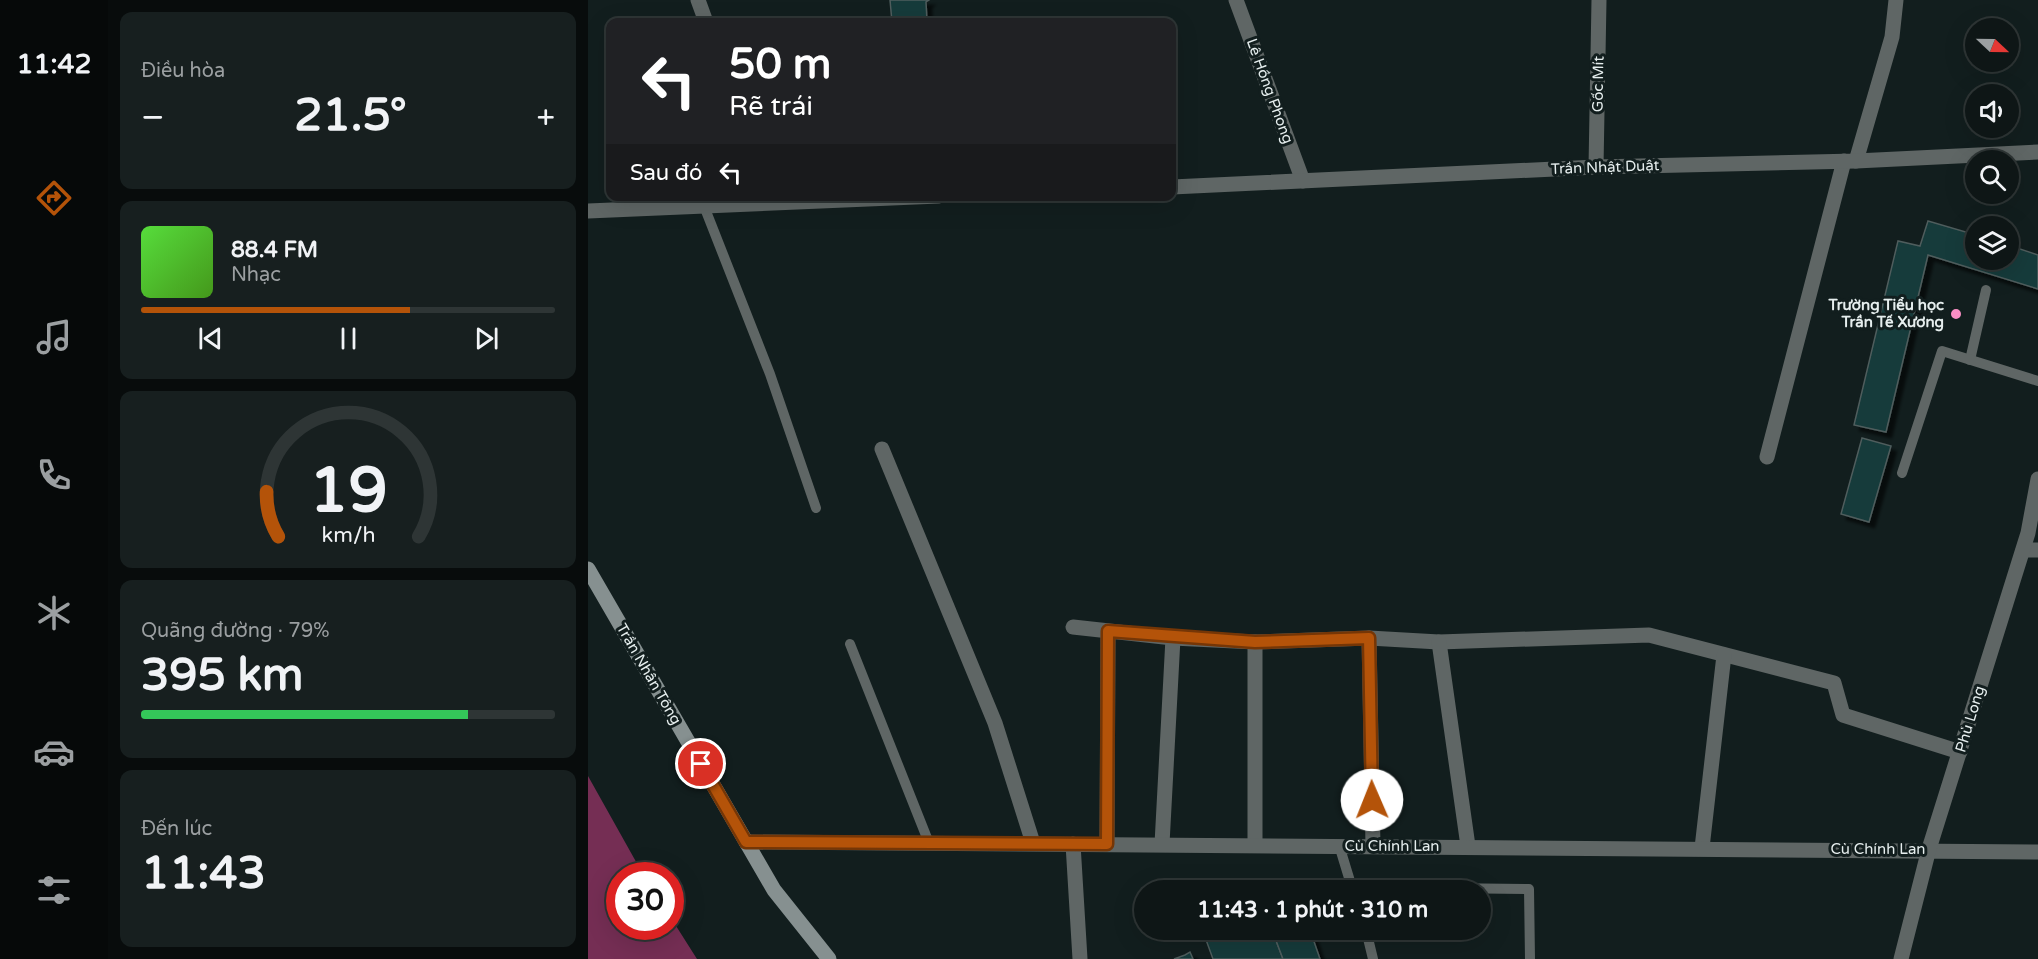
<!DOCTYPE html>
<html lang="vi">
<head>
<meta charset="utf-8">
<style>
	body { margin:0; font-family:"Varela Round",sans-serif; background:#171f1f; color:#f1f3f6; height:100vh; display:flex; flex-direction:column; font-size:22px; white-space:nowrap }
	* { box-sizing:border-box; margin:0 }
	p { font-size:20px; color:#9b9fa1 }
	.icon { flex:none; width:33px; height:33px; fill:none; stroke:currentColor; stroke-width:2; stroke-linecap:round; stroke-linejoin:round }
	.map { position:relative; flex:1; overflow:hidden }
	.details { display:flex; flex-direction:column; gap:12px; padding:12px; background:#080c0c; width:480px }
	.details>* { flex:none }
	.top-card { position:absolute; left:18px; top:18px; width:570px; height:183px; border-radius:12px; box-shadow:0 6px 24px #0002,0 0 0 2px #2e3535; background:#202124; color:#fff; overflow:hidden }
	.needle { width:39px; rotate:112deg }
	.buttons { position:absolute; left:1377px; top:18px; display:grid; gap:12px }
	.buttons a { display:grid; place-items:center; width:54px; height:54px; border-radius:50%; background:#0e1616; box-shadow:0 6px 24px #0002,0 0 0 2px #2e3535; font-size:30px }
	.speed { position:absolute; left:18px; top:862px; display:flex; gap:12px; font-size:30px; font-weight:700; text-align:center }
	.speed>* { display:grid; place-content:center; width:78px; height:78px; border-radius:50%; background:#0e1616; box-shadow:0 6px 24px #0002,0 0 0 2px #2e3535; line-height:1 }
	.speed .limit { border:9px solid #d22; background:#fff; color:#111 }
	.pin { position:absolute; display:grid; place-items:center; width:51px; height:51px; color:#fff; margin:-26px; border:3px solid #fff; border-radius:50%; box-shadow:0 2px 6px #0007 }
	.me { position:absolute; width:66px; margin:-33px; rotate:359deg; stroke-linejoin:round; filter:drop-shadow(0 0 4px #0008) }
	.turn { display:flex; align-items:center; gap:21px; height:126px; padding:0 24px; font-size:27px }
	.turn .icon { width:78px; height:78px; stroke-width:2.5 }
	.turn b { display:block; font-size:42px; line-height:51px }
	.then { display:flex; align-items:center; height:57px; padding:0 24px; background:#0003; gap:12px; font-size:22px }
	.big { font-size:45px; font-weight:700; line-height:1.1 }
	.details .tile { flex:1; display:flex; flex-direction:column; justify-content:center; gap:9px; min-width:0; padding:0 21px; border-radius:12px; background:#171f1f }
	.details .dial { align-items:center; gap:0 }
	.dial svg { height:156px; overflow:visible; fill:none; stroke:#2e3535; stroke-width:7; stroke-linecap:round; text-anchor:middle }
	.dial text { fill:#f1f3f6; stroke:none }
	.song { display:flex; align-items:center; gap:18px }
	.cover { width:72px; height:72px; border-radius:9px; background:linear-gradient(135deg,hsl(110 70% 55%),hsl(100 70% 35%)) }
	.played { height:6px; border-radius:3px; background:linear-gradient(90deg,#b45309 65%,#2e3535 65%) }
	.keys { display:flex; justify-content:space-around; direction:ltr }
	.heat { display:flex; justify-content:space-between; align-items:center; font-size:33px; direction:ltr }
	.charge { height:9px; border-radius:4px; background:linear-gradient(90deg,#34c759 79%,#2e3535 0) }
	.trip { position:absolute; left:546px; top:880px; width:357px; height:60px; border-radius:30px; background:#0e1616; box-shadow:0 6px 24px #0002,0 0 0 2px #2e3535; font-weight:700; line-height:60px; text-align:center }
	main { display:flex; flex:1; min-height:0 }
	.tabs { display:flex; flex-direction:column; width:108px; justify-content:space-around; align-items:center; background:#060909; color:#9b9fa1 }
	.tabs .icon { width:42px; height:42px }
	.tabs .current { color:#b45309 }
	.tabs b { font-size:27px; color:#f1f3f6 }
	.map>svg:first-child { display:block }
	.water { fill:#752e54 }
	.building { fill:#133a3a; stroke:#4f5d5d; stroke-width:1.5; filter:url(#shadow) }
	.lines { fill:none; stroke-linecap:round; stroke-linejoin:round }
	.service { stroke:#5f6665; stroke-width:10 }
	.minor { stroke:#5f6665; stroke-width:15 }
	.tertiary { stroke:#5f6665; stroke-width:15 }
	.secondary { stroke:#869090; stroke-width:15 }
	.route-casing { stroke:#753606; stroke-width:15 }
	.route { stroke:#b45309; stroke-width:10 }
	.poi-dot { fill:#fb8fc5; stroke:#121e1e; stroke-width:2 }
	.labels { text-anchor:middle; stroke-width:6; stroke-linejoin:round; paint-order:stroke }
	.street-label { font-size:15px; fill:#e6eeee; stroke:#121e1e }
	.poi-label { font-size:15px; font-weight:bold; fill:#e6eeee; stroke:#121e1e; text-anchor:end }
</style>
</head>
<body>
<main>
<nav class="tabs">
<b>11:42</b>
<svg class="icon current" aria-label="directions" viewBox="0 0 24 24"><path d="M12 3l9 9-9 9-9-9zM9 14v-3h6M13 9l2 2-2 2"/></svg>
<svg class="icon" aria-label="music" viewBox="0 0 24 24"><path d="M9 18V5l10-2v13"/><circle cx="6" cy="18" r="3"/><circle cx="16" cy="16" r="3"/></svg>
<svg class="icon" aria-label="phone" viewBox="0 0 24 24"><path d="M5 4h4l2 5-3 2q2 4 5 5l2-3 5 2v4C11 20 4 13 5 4z"/></svg>
<svg class="icon" aria-label="climate" viewBox="0 0 24 24"><path d="M12 3v18M4 7l16 10M4 17L20 7"/></svg>
<svg class="icon" aria-label="car" viewBox="0 0 24 24"><path d="M5 17H2v-5l4-1 3-4h7l3 4 3 1v5h-3M9 17h6M6 11h13"/><circle cx="7" cy="17" r="2"/><circle cx="17" cy="17" r="2"/></svg>
<svg class="icon" aria-label="filters" viewBox="0 0 24 24"><path d="M4 7h16M4 17h16"/><circle cx="9" cy="7" r="2"/><circle cx="15" cy="17" r="2"/></svg>
</nav>
<section class="details">
<div class="tile"><p>Điều hòa</p>
<div class="heat"><a>−</a><b class="big">21.5°</b><a>+</a></div>
</div>
<div class="tile">
<div class="song"><i class="cover"></i><div><b>88.4 FM</b><p>Nhạc</p></div></div>
<div class="played"></div>
<div class="keys"><svg class="icon" aria-label="previous" viewBox="0 0 24 24"><path d="M18 5L8 12l10 7zM5 5v14"/></svg><svg class="icon" aria-label="pause" viewBox="0 0 24 24"><path d="M8 5v14M16 5v14"/></svg><svg class="icon" aria-label="next" viewBox="0 0 24 24"><path d="M6 5l10 7-10 7zM19 5v14"/></svg></div>
</div>
<div class="tile dial"><svg viewBox="0 0 100 80">
<path d="M14 69A42 42 0 1 1 86 69"/>
<path d="M14 69A42 42 0 0 1 8 46" stroke="#b45309"/>
<text x="50" y="56" font-size="32" font-weight="700">19</text>
<text x="50" y="72" font-size="11">km/h</text>
</svg></div>
<div class="tile"><p>Quãng đường · 79%</p><b class="big">395 km</b><div class="charge"></div></div>
<div class="tile"><p>Đến lúc</p><b class="big">11:43</b></div>
</section>
<div class="map">
<svg width="1450" height="959" viewBox="0 0 1450 959">
	<defs>
		<filter id="shadow"><feDropShadow dx="5.5" dy="5.5" stdDeviation="1.5" flood-color="#0009"/></filter>
	</defs>
	<rect width="100%" height="100%" fill="#121e1e"/>
	<path class="water" d="M0,776L56,876H32V927H82L83,918L109,959H0Z"/>
	<g class="building">
		<path d="M302,0H341L338,2L339,22H304Z"/>
		<path d="M1340,221L1388,235V260H1420V245L1450,255V289L1340,255L1298,432L1266,425L1310,241L1332,246Z"/>
		<path d="M1274,438L1303,446L1281,522L1253,514Z"/>
		<path d="M635,930H684L695,959H625L617,937Z"/>
		<path d="M684,930H722L732,959H695Z"/>
		<path d="M602,952L605,959H586L597,955Z"/>
	</g>
	<g class="lines">
		<g class="service">
			<path d="M116,206L182,374L228,508"/>
			<path d="M1382,360L1398,290"/>
			<path d="M1314,473L1354,351L1450,381"/>
			<path d="M262,644L341,843"/>
			<path d="M751,845L765,891"/>
			<path d="M693,891L764,887L941,889L942,959"/>
			<path d="M778,930L785,959"/>
		</g>
		<g class="minor">
			<path d="M110,0L118,22"/>
			<path d="M1268,161L1304,37L1308,0"/>
			<path d="M1008,167L1011,0"/>
			<path d="M294,449L407,723L445,843"/>
			<path d="M1179,457L1256,161"/>
			<path d="M1435,550H1450"/>
			<path d="M485,627L585,638L667,642L781,638L851,642L1061,635L1246,683L1255,715L1372,752"/>
			<path d="M781,638L785,846"/>
			<path d="M667,642V845"/>
			<path d="M851,642L880,846"/>
			<path d="M485,844L492,959"/>
			<path d="M519,844L520,631"/>
			<path d="M574,844L585,638"/>
			<path d="M1114,848L1136,655"/>
		</g>
		<g class="tertiary">
			<path d="M648,0L715,181"/>
			<path d="M584,187L1008,167L1268,161L1450,152"/>
			<path d="M0,211L351,196"/>
			<path d="M158,842L1450,852"/>
			<path d="M1313,959L1341,849L1440,533L1450,479"/>
		</g>
		<path class="secondary" d="M0,569L186,890L241,959"/>
	</g>
	<g class="lines">
		<defs>
			<path id="route" d="M113,764L158,842L519,844L520,631L667,642L781,638L784,800"/>
		</defs>
		<use href="#route" class="route-casing"/>
		<use href="#route" class="route"/>
	</g>
	<circle class="poi-dot" cx="1368" cy="314" r="6"/>
	<g class="labels">
		<g class="street-label">
			<text transform="translate(1010 84) rotate(-89)" y="5">Gốc Mít</text>
			<text transform="translate(682 91) rotate(70)" y="5">Lê Hồng Phong</text>
			<text transform="translate(1017 167) rotate(-2)" y="5">Trần Nhật Duật</text>
			<text transform="translate(61 674) rotate(60)" y="5">Trần Nhân Tông</text>
			<text transform="translate(1382 719) rotate(-73)" y="5">Phù Long</text>
			<text x="804" y="851">Cù Chính Lan</text>
			<text x="1290" y="854">Cù Chính Lan</text>
		</g>
		<g class="poi-label">
			<text x="1356" y="310">Trường Tiểu học<tspan x="1356" dy="17">Trần Tế Xương</tspan></text>
		</g>
	</g>
</svg>
<div class="buttons">
<a><svg class="needle" viewBox="-14 -14 28 28"><path d="M0-13l5 13h-10z" fill="#e53935"/><path d="M0 13l5-13h-10z" fill="#9b9fa1"/></svg></a>
<a><svg class="icon" aria-label="sound" viewBox="0 0 24 24"><path d="M4 9h4l5-4v14l-5-4H4zM17 9q2 3 0 6"/></svg></a>
<a><svg class="icon" aria-label="search" viewBox="0 0 24 24"><circle cx="10" cy="10" r="6"/><path d="M15 15l6 6"/></svg></a>
<a><svg class="icon" aria-label="layers" viewBox="0 0 24 24"><path d="M12 4l9 5-9 5-9-5zM3 14l9 5 9-5"/></svg></a>
</div>
<div class="speed"><div class="limit">30</div></div>
<div class="pin" style="left:113px;top:764px;background:#d93025"><svg class="icon" aria-label="arrive" viewBox="0 0 24 24"><path d="M6 21V4h12l-3 4 3 4H6"/></svg></div>
<svg class="me" style="left:784px;top:800px" viewBox="-20 -20 40 40"><circle r="19" fill="#fff"/><path d="M0-13L10 11 0 6-10 11z" fill="#b45309"/></svg>
<div class="trip">11:43 · 1 phút · 310 m</div>
<div class="top-card">
<div class="turn"><svg class="icon" aria-label="left" viewBox="0 0 24 24"><path d="M17 20v-9H6M10 6l-5 5 5 5"/></svg><div><b>50 m</b>Rẽ trái</div></div>
<div class="then">Sau đó<svg class="icon" aria-label="left" viewBox="0 0 24 24"><path d="M17 20v-9H6M10 6l-5 5 5 5"/></svg></div>
</div>
</div>
</main>
</body>
</html>
